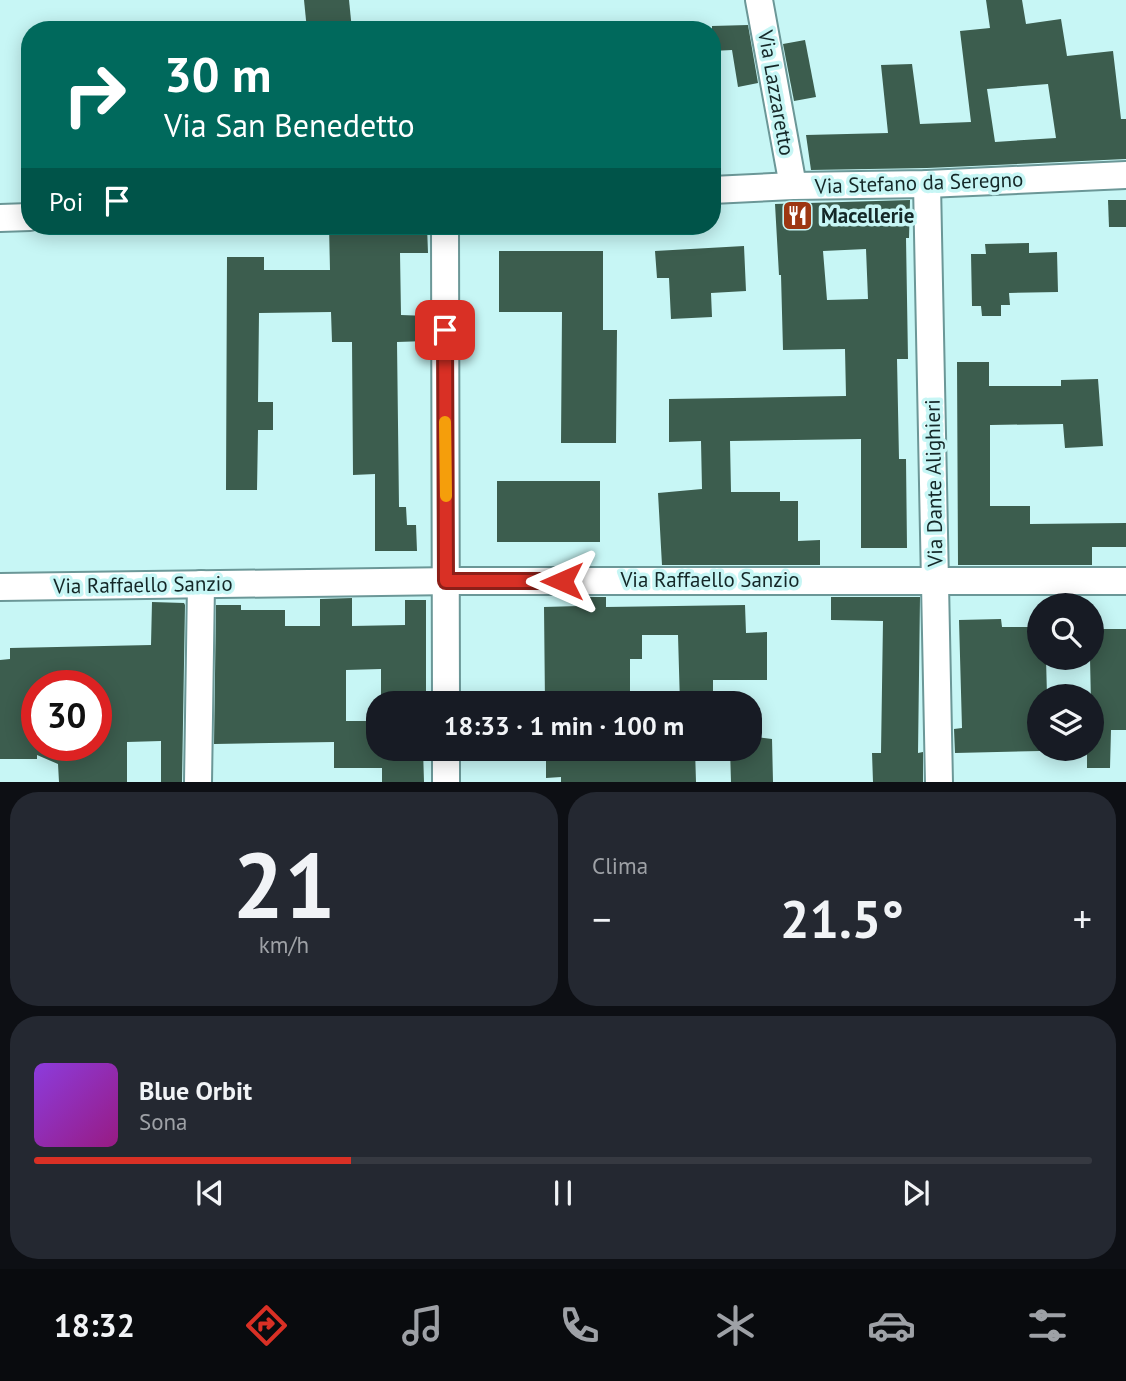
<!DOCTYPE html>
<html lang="it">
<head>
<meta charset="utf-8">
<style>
	body { margin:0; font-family:"PT Sans",sans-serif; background:#242831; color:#f1f3f6; height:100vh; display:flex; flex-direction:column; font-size:26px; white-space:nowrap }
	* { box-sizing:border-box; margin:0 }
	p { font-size:23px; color:#9ea1a6 }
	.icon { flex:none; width:38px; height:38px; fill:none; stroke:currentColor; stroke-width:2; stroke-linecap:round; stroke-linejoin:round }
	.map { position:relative; height:782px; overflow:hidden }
	.details { display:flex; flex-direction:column; gap:10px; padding:10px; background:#0d0f14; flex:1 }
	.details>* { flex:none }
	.hud { position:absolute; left:21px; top:21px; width:700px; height:214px; border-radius:28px; box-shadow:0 4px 18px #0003; background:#00695c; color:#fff; overflow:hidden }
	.fabs { position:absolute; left:1027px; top:593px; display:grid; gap:14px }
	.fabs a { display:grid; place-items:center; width:77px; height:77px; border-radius:50%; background:#171b24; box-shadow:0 4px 18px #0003; font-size:35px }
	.speed { position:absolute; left:21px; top:670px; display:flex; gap:14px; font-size:35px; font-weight:700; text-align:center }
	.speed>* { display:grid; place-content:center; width:91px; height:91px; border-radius:50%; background:#171b24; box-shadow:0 4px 18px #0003; line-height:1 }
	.speed .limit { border:10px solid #d22; background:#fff; color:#111 }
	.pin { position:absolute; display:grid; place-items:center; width:60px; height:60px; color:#fff; margin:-30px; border-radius:14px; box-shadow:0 4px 10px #0006 }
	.me { position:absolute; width:77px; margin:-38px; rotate:270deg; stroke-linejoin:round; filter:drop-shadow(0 0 5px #0008) }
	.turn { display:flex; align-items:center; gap:24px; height:147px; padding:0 28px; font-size:32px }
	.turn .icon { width:91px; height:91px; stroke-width:2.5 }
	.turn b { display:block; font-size:49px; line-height:60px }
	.then { display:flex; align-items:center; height:66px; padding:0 28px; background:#0003; gap:14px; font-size:26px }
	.big { font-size:52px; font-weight:800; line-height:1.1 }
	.details .tile { flex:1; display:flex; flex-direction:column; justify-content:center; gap:10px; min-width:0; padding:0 24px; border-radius:28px; background:#242831 }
	.details .dial { align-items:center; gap:0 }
	.dial b { font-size:91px; line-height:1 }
	.song { display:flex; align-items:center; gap:21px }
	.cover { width:84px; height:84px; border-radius:10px; background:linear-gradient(135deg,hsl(270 70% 55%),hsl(310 70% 35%)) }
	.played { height:7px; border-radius:4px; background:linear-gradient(90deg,#d93025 30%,#363941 30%) }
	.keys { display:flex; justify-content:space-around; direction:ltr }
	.heat { display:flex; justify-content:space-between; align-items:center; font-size:38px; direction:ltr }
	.details .tiles { flex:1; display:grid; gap:10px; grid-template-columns:1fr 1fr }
	.tile:last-child { grid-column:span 2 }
	.trip { position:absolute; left:366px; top:691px; width:396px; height:70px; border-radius:28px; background:#171b24; box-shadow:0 4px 18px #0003; font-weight:800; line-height:70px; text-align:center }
	.dock { display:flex; height:112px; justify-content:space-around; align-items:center; background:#090b0e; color:#9ea1a6 }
	.dock .icon { width:49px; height:49px }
	.dock .selected { color:#d93025 }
	.dock b { font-size:32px; color:#f1f3f6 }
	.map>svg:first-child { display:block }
	.building { fill:#3c5d4e; fill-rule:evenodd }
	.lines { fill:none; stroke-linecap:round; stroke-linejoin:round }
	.street-casing { stroke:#6b9797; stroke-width:30 }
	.street { stroke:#fff; stroke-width:26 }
	.route-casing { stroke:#8d1f18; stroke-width:18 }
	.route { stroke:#d93025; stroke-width:12 }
	.slow { stroke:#f59e0b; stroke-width:12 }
	.labels { text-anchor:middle; stroke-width:7; stroke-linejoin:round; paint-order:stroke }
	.street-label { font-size:21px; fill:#142727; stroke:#c7f6f5 }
	.poi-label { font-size:21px; font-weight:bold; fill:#142727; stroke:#c7f6f5; text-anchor:start }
</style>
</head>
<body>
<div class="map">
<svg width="1126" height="783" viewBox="0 0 1126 783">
	<rect width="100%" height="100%" fill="#c7f6f5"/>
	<g class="building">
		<path d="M304,0H349L352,30H307Z"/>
		<path d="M986,0H1022L1026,24L1061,19L1067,56L1113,51L1121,119H1126V159L927,168L811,170L806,135L888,133L881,65L912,64L920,124L971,122L960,31L990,28ZM1048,84L1056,138L995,142L987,89Z"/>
		<path d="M748,25L758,83L738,87L732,50L712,51V26Z"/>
		<path d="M805,40L816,97L794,101L783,44Z"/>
		<path d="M910,200L909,238H906L908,359H897L899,459H906L907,548H861V439L730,441L731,492H780V501H798V541L820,540V565H662L658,493L702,489L701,441L669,442V399L846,396L845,349L783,350L781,275H779L775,204ZM866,249L868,299L827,300L823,251Z"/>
		<path d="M1108,200H1126V227H1109Z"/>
		<path d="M329,226H427L428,253H400L401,315L428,316L427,341L397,342L399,507H406L407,525H416L417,551H375V474L353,475L352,342H332L331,312L259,313L258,402H273V430H258L257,490H226L227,257H264V270H330Z"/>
		<path d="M1029,243V253L1057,252L1058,292L1009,293L1010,305H1001V316H982L981,306H972L971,254H986L985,244Z"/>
		<path d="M744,246L746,291L711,293L712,317L671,319L669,278H657L655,251Z"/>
		<path d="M499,251H603V330H617L616,443H561L562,312H499Z"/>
		<path d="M957,362H989V386H1061V380L1098,379L1103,446L1065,448L1063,424L990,425V506H1030V524L1126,523V547H1092V565H958Z"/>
		<rect x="497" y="481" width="103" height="61"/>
		<path d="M579,597H606V607L745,605L746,633L767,632V680H713V704H680L678,635H642V659H630V698H607L608,704H545L544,607L579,606Z"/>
		<path d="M831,597H920L918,753L923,752V782H873L872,753H881L883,621L831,620Z"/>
		<path d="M352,598V626L405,625V600H426V704H381V669L346,670V721H378V749H423L424,782H382V768H334V742L214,744L216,605H241V610H285V626H320V599Z"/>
		<path d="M152,602L184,603L185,605L182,782H161V741L127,742V782H59L58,764L37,755V759H0V660L10,659V648L151,645ZM37,686H96V746H37Z"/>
		<path d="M1001,619L1002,627H1040V658H1046L1047,696H1040V751L955,753L954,729L962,728L959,620Z"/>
		<path d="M1092,629H1126V730H1111L1110,768H1087V750H1092L1090,658H1092Z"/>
		<path d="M749,736L772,739L773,782H731L730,749H749Z"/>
		<path d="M546,749H695L696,782H561V777L546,778Z"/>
	</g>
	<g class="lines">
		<defs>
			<g id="street">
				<path d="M759,0L793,186"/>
				<path d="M927,184L939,783"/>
				<path d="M712,190L793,186L927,184L1126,175"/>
				<path d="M0,218L30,217"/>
				<path d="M445,226L446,704"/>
				<path d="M0,587L454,581H1126"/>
				<path d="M446,749V783"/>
				<path d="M198,783L201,584"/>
			</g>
		</defs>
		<use href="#street" class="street-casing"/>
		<use href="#street" class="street"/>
	</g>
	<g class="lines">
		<defs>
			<path id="route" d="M445,330L446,581H562"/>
		</defs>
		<use href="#route" class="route-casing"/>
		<use href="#route" class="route"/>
		<path class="slow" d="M445,422L446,496"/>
	</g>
	<defs>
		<symbol id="restaurant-square" viewBox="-11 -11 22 22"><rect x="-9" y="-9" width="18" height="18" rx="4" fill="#9d3712" stroke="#c7f6f5"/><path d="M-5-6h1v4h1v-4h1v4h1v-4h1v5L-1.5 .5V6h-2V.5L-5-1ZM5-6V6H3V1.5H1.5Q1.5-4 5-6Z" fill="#fff"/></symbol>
	</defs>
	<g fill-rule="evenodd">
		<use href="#restaurant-square" x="780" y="198" width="35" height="35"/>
	</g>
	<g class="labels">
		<g class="street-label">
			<text transform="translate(776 93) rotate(80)" y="7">Via Lazzaretto</text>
			<text transform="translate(919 183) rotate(-2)" y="7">Via Stefano da Seregno</text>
			<text transform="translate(934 483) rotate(-91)" y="7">Via Dante Alighieri</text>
			<text x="710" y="587">Via Raffaello Sanzio</text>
			<text transform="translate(143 585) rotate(-1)" y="7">Via Raffaello Sanzio</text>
		</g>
		<g class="poi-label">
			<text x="821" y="223">Macellerie</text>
		</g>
	</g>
</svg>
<div class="fabs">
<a><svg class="icon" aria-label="search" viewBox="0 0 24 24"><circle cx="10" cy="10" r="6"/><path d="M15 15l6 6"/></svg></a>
<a><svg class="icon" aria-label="layers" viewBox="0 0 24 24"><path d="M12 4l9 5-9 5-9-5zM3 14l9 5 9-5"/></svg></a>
</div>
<div class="speed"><div class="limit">30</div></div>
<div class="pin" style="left:445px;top:330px;background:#d93025"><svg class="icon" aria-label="arrive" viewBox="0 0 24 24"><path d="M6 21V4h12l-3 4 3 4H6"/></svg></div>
<svg class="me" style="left:562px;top:581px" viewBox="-20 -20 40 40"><path d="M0-17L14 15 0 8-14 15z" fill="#d93025" stroke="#fff" stroke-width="4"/></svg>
<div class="trip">18:33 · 1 min · 100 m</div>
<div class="hud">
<div class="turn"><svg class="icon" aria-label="right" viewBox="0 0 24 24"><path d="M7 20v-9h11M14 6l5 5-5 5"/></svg><div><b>30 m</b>Via San Benedetto</div></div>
<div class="then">Poi<svg class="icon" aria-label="arrive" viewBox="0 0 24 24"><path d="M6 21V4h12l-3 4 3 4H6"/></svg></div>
</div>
</div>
<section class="details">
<div class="tiles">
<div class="tile dial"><b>21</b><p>km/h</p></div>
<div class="tile"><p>Clima</p>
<div class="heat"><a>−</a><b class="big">21.5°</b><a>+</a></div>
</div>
<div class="tile">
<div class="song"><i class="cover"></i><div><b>Blue Orbit</b><p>Sona</p></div></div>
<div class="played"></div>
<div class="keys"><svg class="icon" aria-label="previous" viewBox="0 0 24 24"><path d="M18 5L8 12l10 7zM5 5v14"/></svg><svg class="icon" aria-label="pause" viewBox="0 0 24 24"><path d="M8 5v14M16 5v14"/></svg><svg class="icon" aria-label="next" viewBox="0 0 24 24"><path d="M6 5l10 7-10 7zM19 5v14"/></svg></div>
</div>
</div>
</section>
<nav class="dock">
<b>18:32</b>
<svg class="icon selected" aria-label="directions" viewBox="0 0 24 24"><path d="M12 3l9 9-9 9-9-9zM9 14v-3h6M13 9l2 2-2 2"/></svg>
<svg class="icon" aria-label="music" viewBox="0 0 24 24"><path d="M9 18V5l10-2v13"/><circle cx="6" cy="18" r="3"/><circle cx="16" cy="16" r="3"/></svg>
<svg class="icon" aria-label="phone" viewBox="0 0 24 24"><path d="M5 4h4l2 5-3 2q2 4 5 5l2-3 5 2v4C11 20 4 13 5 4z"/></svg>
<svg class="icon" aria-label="climate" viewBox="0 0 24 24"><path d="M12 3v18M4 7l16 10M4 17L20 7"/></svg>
<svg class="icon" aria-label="car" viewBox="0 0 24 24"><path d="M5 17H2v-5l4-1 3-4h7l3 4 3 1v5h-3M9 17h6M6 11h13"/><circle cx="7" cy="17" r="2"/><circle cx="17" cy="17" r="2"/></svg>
<svg class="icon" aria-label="filters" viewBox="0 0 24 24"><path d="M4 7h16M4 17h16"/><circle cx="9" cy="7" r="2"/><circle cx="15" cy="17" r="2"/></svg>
</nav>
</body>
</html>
